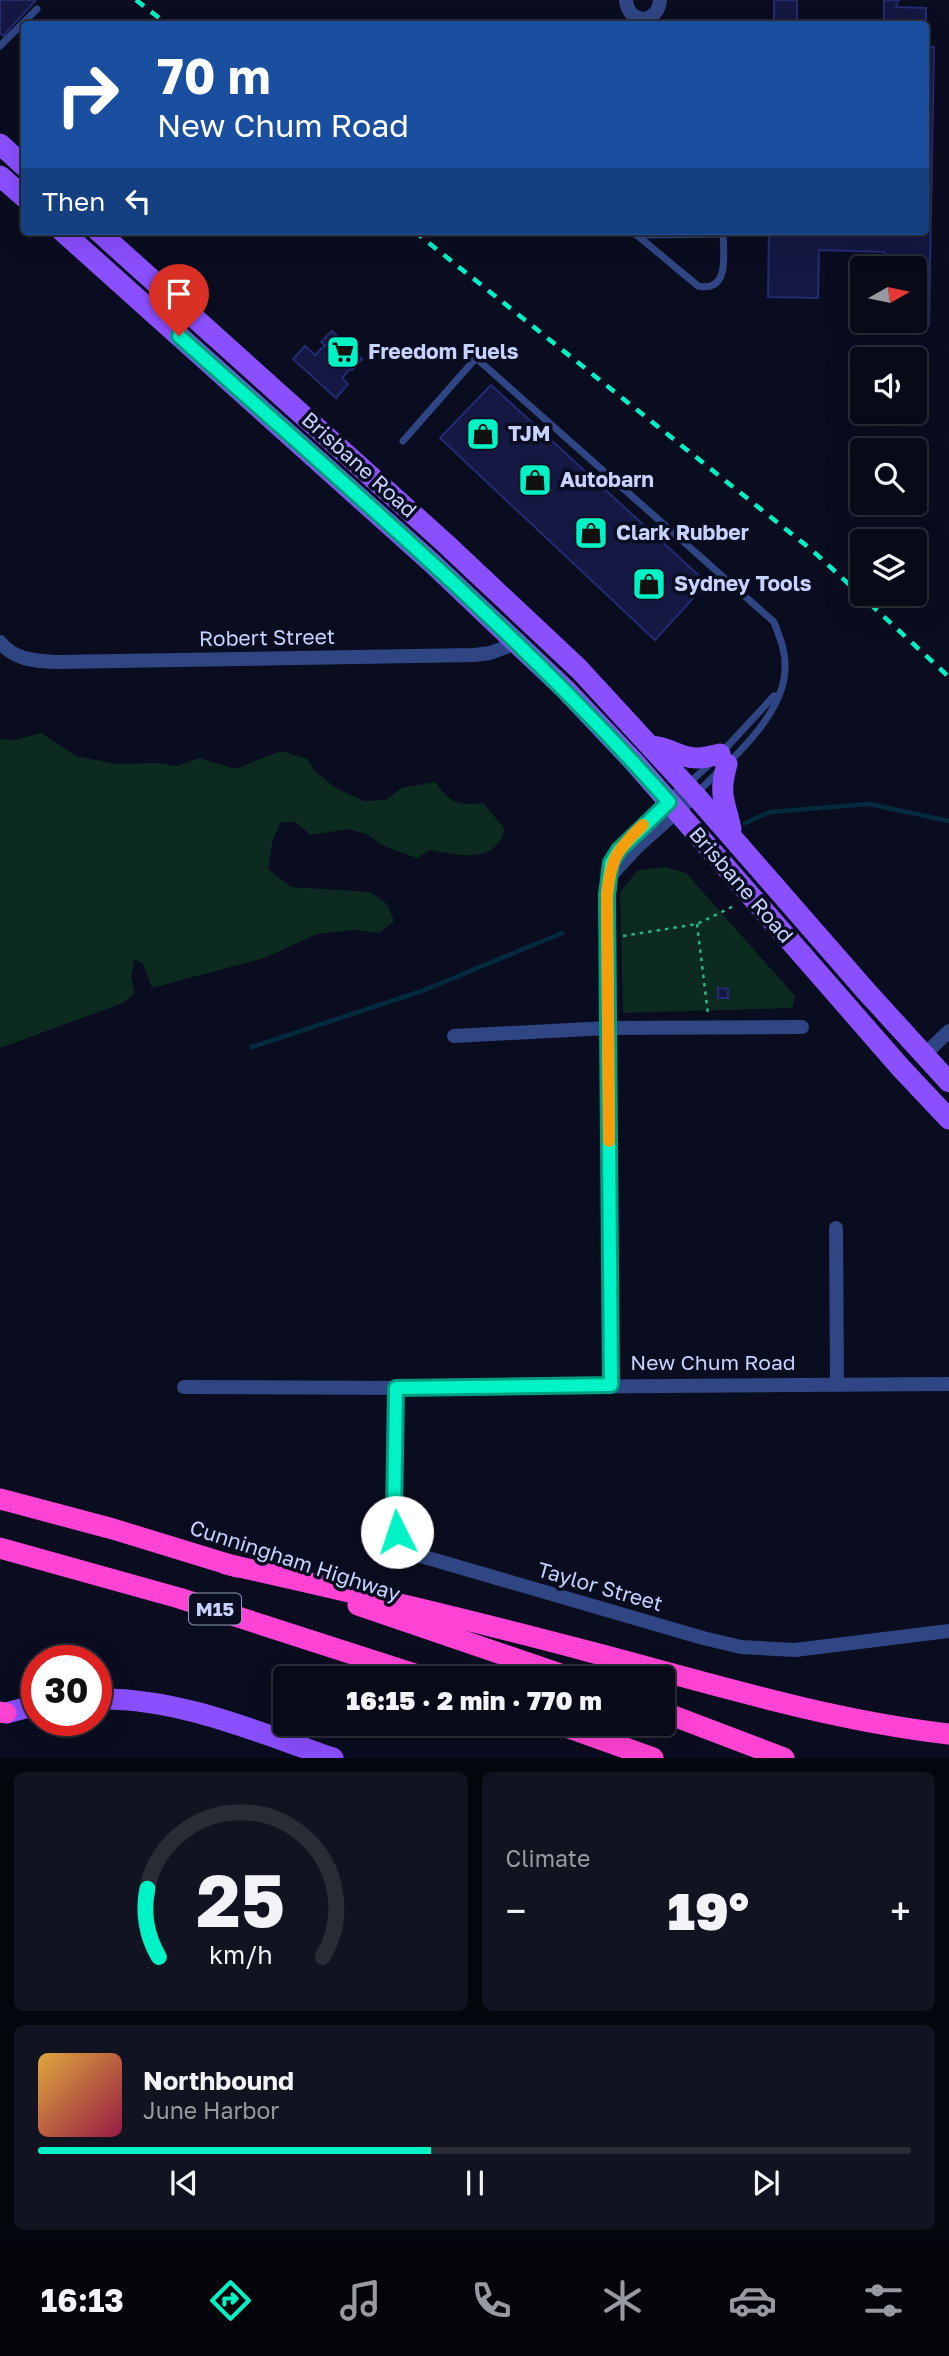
<!DOCTYPE html>
<html lang="en">
<head>
<meta charset="utf-8">
<style>
	body { margin:0; font-family:"Golos Text",sans-serif; background:#111320; color:#f1f3f6; height:100vh; display:flex; flex-direction:column; font-size:26px; white-space:nowrap }
	* { box-sizing:border-box; margin:0 }
	p { font-size:23px; color:#989aa1 }
	.icon { flex:none; width:38px; height:38px; fill:none; stroke:currentColor; stroke-width:2; stroke-linecap:round; stroke-linejoin:round }
	.map { position:relative; height:1758px; overflow:hidden }
	.side { display:flex; flex-direction:column; gap:14px; padding:14px; background:#04060d; flex:1 }
	.side>* { flex:none }
	.top-card { position:absolute; left:21px; top:21px; width:908px; height:214px; border-radius:7px; box-shadow:0 7px 28px #0002,0 0 0 2px #292b36; background:#1a4fa0; color:#fff; overflow:hidden }
	.needle { width:46px; rotate:81deg }
	.fabs { position:absolute; left:850px; top:256px; display:grid; gap:14px }
	.fabs a { display:grid; place-items:center; width:77px; height:77px; border-radius:7px; background:#080a17; box-shadow:0 7px 28px #0002,0 0 0 2px #292b36; font-size:35px }
	.speed { position:absolute; left:21px; top:1645px; display:flex; gap:14px; font-size:35px; font-weight:700; text-align:center }
	.speed>* { display:grid; place-content:center; width:91px; height:91px; border-radius:50%; background:#080a17; box-shadow:0 7px 28px #0002,0 0 0 2px #292b36; line-height:1 }
	.speed .limit { border:10px solid #d22; background:#fff; color:#111 }
	.pin { position:absolute; display:grid; place-items:center; width:60px; height:60px; color:#fff; margin:-72px -30px; border-radius:50% 50% 50% 0; rotate:-45deg; box-shadow:0 0 7px #0007 }
	.pin .icon { rotate:45deg }
	.me { position:absolute; width:77px; margin:-38px; rotate:356deg; stroke-linejoin:round; filter:drop-shadow(0 0 5px #0008) }
	.turn { display:flex; align-items:center; gap:24px; height:147px; padding:0 21px; font-size:32px }
	.turn .icon { width:91px; height:91px; stroke-width:2.5 }
	.turn b { display:block; font-size:49px; line-height:60px }
	.then { display:flex; align-items:center; height:66px; padding:0 21px; background:#0003; gap:14px; font-size:26px }
	.big { font-size:52px; font-weight:800; line-height:1.1 }
	.side .tile { flex:1; display:flex; flex-direction:column; justify-content:center; gap:10px; min-width:0; padding:0 24px; border-radius:10px; background:#111320 }
	.side .dial { align-items:center; gap:0 }
	.dial svg { height:182px; overflow:visible; fill:none; stroke:#292b36; stroke-width:7; stroke-linecap:round; text-anchor:middle }
	.dial text { fill:#f1f3f6; stroke:none }
	.song { display:flex; align-items:center; gap:21px }
	.cover { width:84px; height:84px; border-radius:10px; background:linear-gradient(135deg,hsl(40 70% 55%),hsl(340 70% 35%)) }
	.played { height:7px; border-radius:4px; background:linear-gradient(90deg,#00f3c5 45%,#292b36 45%) }
	.keys { display:flex; justify-content:space-around; direction:ltr }
	.heat { display:flex; justify-content:space-between; align-items:center; font-size:38px; direction:ltr }
	.side .tiles { flex:1; display:grid; gap:14px; grid-template-columns:1fr 1fr }
	.tile:last-child { grid-column:span 2 }
	.trip { position:absolute; left:273px; top:1666px; width:402px; height:70px; border-radius:7px; background:#080a17; box-shadow:0 7px 28px #0002,0 0 0 2px #292b36; font-weight:800; line-height:70px; text-align:center }
	.tab-bar { display:flex; height:112px; justify-content:space-around; align-items:center; background:#030409; color:#989aa1 }
	.tab-bar .icon { width:49px; height:49px }
	.tab-bar .selected { color:#00f3c5 }
	.tab-bar b { font-size:32px; color:#f1f3f6 }
	.map>svg:first-child { display:block }
	.green { fill:#0c2a20 }
	.lines { fill:none; stroke-linecap:round; stroke-linejoin:round }
	.stream { stroke:#042a3e; stroke-width:4.5 }
	.building { fill:#141842; stroke:#242b71; stroke-width:2 }
	.path { stroke:#20bb84; stroke-width:2.5; stroke-dasharray:3.5 5; stroke-linecap:butt }
	.service { stroke:#304583; stroke-width:7 }
	.minor { stroke:#304583; stroke-width:14 }
	.primary { stroke:#8a4fff; stroke-width:21 }
	.motorway { stroke:#ff43d4; stroke-width:21 }
	.rail { stroke:#00f3c5; stroke-width:4.5; stroke-dasharray:10 9; stroke-linecap:butt }
	.route-casing { stroke:#009e80; stroke-width:18 }
	.route { stroke:#00f3c5; stroke-width:12 }
	.slow { stroke:#f59e0b; stroke-width:12 }
	.labels { text-anchor:middle; stroke-width:7; stroke-linejoin:round; paint-order:stroke }
	.shield { fill:#0a0d1f; stroke:#8f97bc; stroke-width:2 }
	.shield-label { font-size:19px; font-weight:bold; fill:#c8d2ff }
	.poi-label { font-size:21px; font-weight:bold; fill:#c8d2ff; stroke:#0a0d1f; text-anchor:start }
	.street-label { font-size:21px; fill:#c8d2ff; stroke:#0a0d1f }
</style>
</head>
<body>
<div class="map">
<svg width="949" height="1758" viewBox="0 0 949 1758">
	<rect width="100%" height="100%" fill="#0a0d1f"/>
	<g class="green">
		<path d="M41,733L76,756L116,764L157,763L177,766L199,758L235,769L281,751L307,759L315,771L337,789L365,801L386,800L401,788L435,782C451,803 457,806 483,803L505,829C495,865 459,855 430,850L417,858L386,847L366,834L348,829L311,835L295,822H281L273,839L268,869L291,887L370,892L387,904L394,921L379,933L355,930L317,934L264,958L152,988L143,964L135,959L131,977L135,993L123,1003L0,1048V739L15,740Z"/>
		<path d="M666,867L686,873L795,996L792,1008L623,1013L620,892L638,870Z"/>
	</g>
	<g class="lines">
		<g class="stream">
			<path d="M745,823L770,812L869,804L949,821"/>
			<path d="M252,1047L422,991L562,933"/>
		</g>
	</g>
	<g class="building">
		<path d="M0,0H36L3,36L0,33Z"/>
		<path d="M774,0H797V23L884,24V0H899L896,7L926,8V24H774Z"/>
		<path d="M926,47H934L929,325L884,324V320H915V268H885V252L819,250L818,298L768,297L769,231H926Z"/>
		<path d="M332,331L362,359L352,370L321,342Z"/>
		<path d="M325,345L350,369L342,378L348,384L336,398L293,359L305,346L315,355Z"/>
		<path d="M491,385L707,583L655,640L440,438Z"/>
		<path d="M718,988L728,989V998H718Z"/>
	</g>
	<g class="lines">
		<g class="path">
			<path d="M697,924L708,1014"/>
			<path d="M623,936L697,924L734,906"/>
		</g>
		<g class="service">
			<path d="M0,46L37,9"/>
			<path d="M632,231L698,286C731,293 723,252 723,231"/>
			<path d="M637,235L723,234"/>
			<path d="M403,441L476,358L774,622C779,636 785,649 785,664C787,701 753,739 729,762"/>
			<path d="M723,751L774,696"/>
			<path d="M687,785L712,762"/>
			<path d="M696,794L720,770"/>
		</g>
		<g class="minor">
			<path d="M626,0C628,25 658,25 660,0"/>
			<path d="M0,642C14,660 35,661 56,662L474,655L490,653L517,643"/>
			<path d="M613,873L637,847L695,795"/>
			<path d="M454,1036L608,1028L802,1027"/>
			<path d="M924,1055L949,1031"/>
			<path d="M836,1228L837,1384"/>
			<path d="M610,1385L608,885L611,863L619,850L687,786"/>
			<path d="M184,1387L396,1388L949,1384"/>
			<path d="M396,1388L394,1517C398,1534 399,1543 414,1554L703,1638L741,1647L795,1650L949,1631"/>
		</g>
		<g class="primary">
			<path d="M0,144L24,166"/>
			<path d="M0,176L24,197"/>
			<path d="M62,231L433,564L566,690L635,763L900,1067L949,1119"/>
			<path d="M98,231L445,543L579,669L695,795L866,991L949,1082"/>
			<path d="M651,746C666,747 671,752 684,756C696,760 708,757 720,754"/>
			<path d="M727,764C718,796 725,800 731,829"/>
			<path d="M96,1699C178,1697 257,1732 333,1758"/>
			<path d="M6,1713L37,1705"/>
		</g>
		<g class="motorway">
			<path d="M0,1499L113,1529L237,1567"/>
			<path d="M0,1548L179,1598L427,1678"/>
			<path d="M226,1564C347,1591 467,1619 587,1651C706,1682 826,1720 949,1734"/>
			<path d="M358,1605L572,1678"/>
			<path d="M0,1712L6,1713"/>
			<path d="M663,1712L784,1758"/>
			<path d="M558,1724L653,1758"/>
		</g>
		<g class="rail">
			<path d="M136,0L167,24"/>
			<path d="M414,231L813,551L949,677"/>
		</g>
	</g>
	<g class="lines">
		<defs>
			<path id="route" d="M179,336C347,487 520,633 669,802L619,850L611,863L607,895L611,1385L396,1388L394,1517L397,1532"/>
		</defs>
		<use href="#route" class="route-casing"/>
		<use href="#route" class="route"/>
		<path class="slow" d="M609,1141L607,895C611,858 616,851 643,825"/>
	</g>
	<defs>
		<symbol id="supermarket-square" viewBox="-11 -11 22 22"><rect x="-9" y="-9" width="18" height="18" rx="4" fill="#00f3c5" stroke="#0a0d1f"/><path d="M-6-5.5h2.5l.6 2H6L4.5 2H-2.5L-4.4-4H-6ZM-1.5 3.2a1.3 1.3 0 1 0 .1 0ZM3 3.2a1.3 1.3 0 1 0 .1 0Z" fill="#111"/></symbol>
		<symbol id="shop-square" viewBox="-11 -11 22 22"><rect x="-9" y="-9" width="18" height="18" rx="4" fill="#00f3c5" stroke="#0a0d1f"/><path d="M-5-2.5h2.3a2.7 3.5 0 0 1 5.4 0H5L5.5 6h-11ZM-1.5-2.5h3a1.5 2.3 0 0 0-3 0Z" fill="#111"/></symbol>
	</defs>
	<g fill-rule="evenodd">
		<use href="#supermarket-square" x="324" y="333" width="38" height="38"/>
		<use href="#shop-square" x="464" y="415" width="38" height="38"/>
		<use href="#shop-square" x="516" y="461" width="38" height="38"/>
		<use href="#shop-square" x="572" y="514" width="38" height="38"/>
		<use href="#shop-square" x="630" y="565" width="38" height="38"/>
	</g>
	<g class="labels">
		<rect class="shield" x="189" y="1593.5" width="52" height="31" rx="5"/>
		<g class="shield-label">
			<text x="215" y="1616">M15</text>
		</g>
		<g class="poi-label">
			<text x="368" y="359">Freedom Fuels</text>
			<text x="508" y="441">TJM</text>
			<text x="560" y="487">Autobarn</text>
			<text x="616" y="540">Clark Rubber</text>
			<text x="674" y="591">Sydney Tools</text>
		</g>
		<g class="street-label">
			<text transform="translate(359 465) rotate(42)" y="7">Brisbane Road</text>
			<text transform="translate(267 638) rotate(-1)" y="7">Robert Street</text>
			<text transform="translate(741 885) rotate(49)" y="7">Brisbane Road</text>
			<text x="713" y="1370">New Chum Road</text>
			<text transform="translate(295 1561) rotate(18)" y="7">Cunningham Highway</text>
			<text transform="translate(600 1587) rotate(16)" y="7">Taylor Street</text>
		</g>
	</g>
</svg>
<div class="fabs">
<a><svg class="needle" viewBox="-14 -14 28 28"><path d="M0-13l5 13h-10z" fill="#e53935"/><path d="M0 13l5-13h-10z" fill="#989aa1"/></svg></a>
<a><svg class="icon" aria-label="sound" viewBox="0 0 24 24"><path d="M4 9h4l5-4v14l-5-4H4zM17 9q2 3 0 6"/></svg></a>
<a><svg class="icon" aria-label="search" viewBox="0 0 24 24"><circle cx="10" cy="10" r="6"/><path d="M15 15l6 6"/></svg></a>
<a><svg class="icon" aria-label="layers" viewBox="0 0 24 24"><path d="M12 4l9 5-9 5-9-5zM3 14l9 5 9-5"/></svg></a>
</div>
<div class="speed"><div class="limit">30</div></div>
<div class="pin" style="left:179px;top:336px;background:#d93025"><svg class="icon" aria-label="arrive" viewBox="0 0 24 24"><path d="M6 21V4h12l-3 4 3 4H6"/></svg></div>
<svg class="me" style="left:397px;top:1532px" viewBox="-20 -20 40 40"><circle r="19" fill="#fff"/><path d="M0-13L10 11 0 6-10 11z" fill="#00f3c5"/></svg>
<div class="trip">16:15 · 2 min · 770 m</div>
<div class="top-card">
<div class="turn"><svg class="icon" aria-label="right" viewBox="0 0 24 24"><path d="M7 20v-9h11M14 6l5 5-5 5"/></svg><div><b>70 m</b>New Chum Road</div></div>
<div class="then">Then<svg class="icon" aria-label="left" viewBox="0 0 24 24"><path d="M17 20v-9H6M10 6l-5 5 5 5"/></svg></div>
</div>
</div>
<section class="side">
<div class="tiles">
<div class="tile dial"><svg viewBox="0 0 100 80">
<path d="M14 69A42 42 0 1 1 86 69"/>
<path d="M14 69A42 42 0 0 1 9 39" stroke="#00f3c5"/>
<text x="50" y="56" font-size="32" font-weight="700">25</text>
<text x="50" y="72" font-size="11">km/h</text>
</svg></div>
<div class="tile"><p>Climate</p>
<div class="heat"><a>−</a><b class="big">19°</b><a>+</a></div>
</div>
<div class="tile">
<div class="song"><i class="cover"></i><div><b>Northbound</b><p>June Harbor</p></div></div>
<div class="played"></div>
<div class="keys"><svg class="icon" aria-label="previous" viewBox="0 0 24 24"><path d="M18 5L8 12l10 7zM5 5v14"/></svg><svg class="icon" aria-label="pause" viewBox="0 0 24 24"><path d="M8 5v14M16 5v14"/></svg><svg class="icon" aria-label="next" viewBox="0 0 24 24"><path d="M6 5l10 7-10 7zM19 5v14"/></svg></div>
</div>
</div>
</section>
<nav class="tab-bar">
<b>16:13</b>
<svg class="icon selected" aria-label="directions" viewBox="0 0 24 24"><path d="M12 3l9 9-9 9-9-9zM9 14v-3h6M13 9l2 2-2 2"/></svg>
<svg class="icon" aria-label="music" viewBox="0 0 24 24"><path d="M9 18V5l10-2v13"/><circle cx="6" cy="18" r="3"/><circle cx="16" cy="16" r="3"/></svg>
<svg class="icon" aria-label="phone" viewBox="0 0 24 24"><path d="M5 4h4l2 5-3 2q2 4 5 5l2-3 5 2v4C11 20 4 13 5 4z"/></svg>
<svg class="icon" aria-label="climate" viewBox="0 0 24 24"><path d="M12 3v18M4 7l16 10M4 17L20 7"/></svg>
<svg class="icon" aria-label="car" viewBox="0 0 24 24"><path d="M5 17H2v-5l4-1 3-4h7l3 4 3 1v5h-3M9 17h6M6 11h13"/><circle cx="7" cy="17" r="2"/><circle cx="17" cy="17" r="2"/></svg>
<svg class="icon" aria-label="filters" viewBox="0 0 24 24"><path d="M4 7h16M4 17h16"/><circle cx="9" cy="7" r="2"/><circle cx="15" cy="17" r="2"/></svg>
</nav>
</body>
</html>
